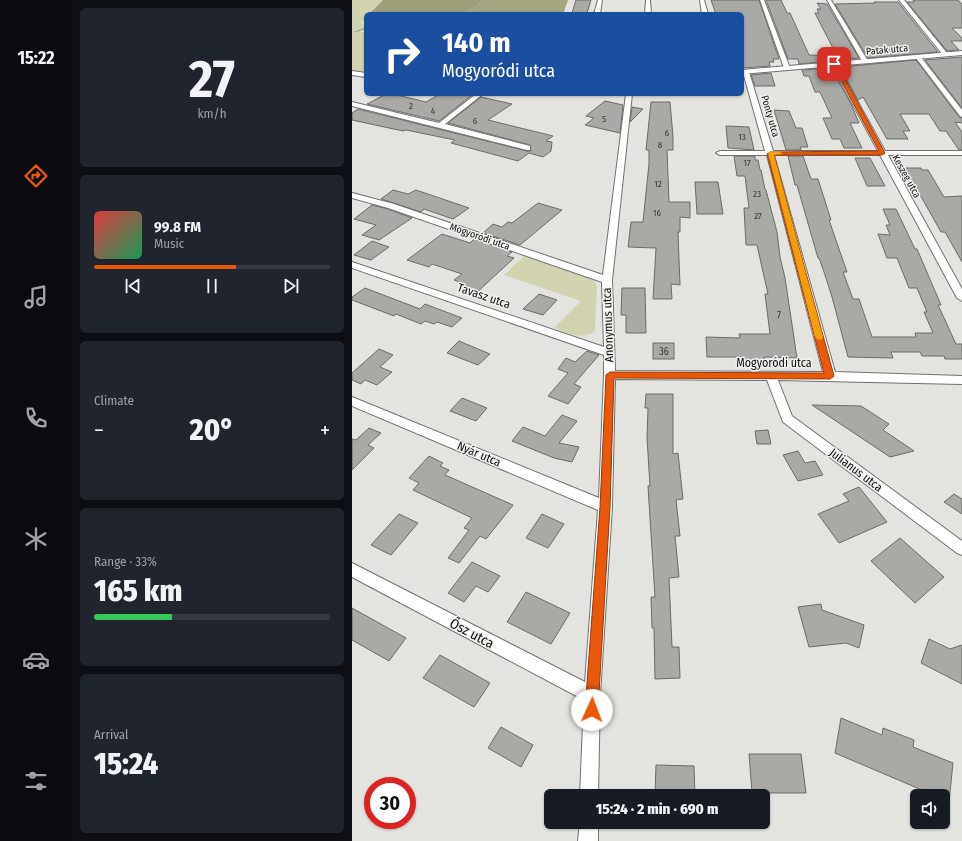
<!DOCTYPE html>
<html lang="en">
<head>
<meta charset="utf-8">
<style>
	body { margin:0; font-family:"Fira Sans Condensed",sans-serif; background:#20242c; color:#f1f3f6; height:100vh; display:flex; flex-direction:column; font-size:15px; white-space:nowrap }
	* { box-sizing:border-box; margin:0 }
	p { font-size:13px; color:#9ea1a6 }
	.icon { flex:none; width:22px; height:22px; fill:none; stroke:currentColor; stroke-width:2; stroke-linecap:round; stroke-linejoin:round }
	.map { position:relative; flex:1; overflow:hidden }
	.panel { display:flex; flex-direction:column; gap:8px; padding:8px; background:#0d0f14; width:280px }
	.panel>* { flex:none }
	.top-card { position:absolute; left:12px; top:12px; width:380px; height:84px; border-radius:6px; box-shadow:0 1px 3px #0004; background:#1a4fa0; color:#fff; overflow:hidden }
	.tools { position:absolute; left:558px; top:789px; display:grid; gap:8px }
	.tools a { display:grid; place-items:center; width:40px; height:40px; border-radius:6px; background:#171b24; box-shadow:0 1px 3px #0004; font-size:20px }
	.speed { position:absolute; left:12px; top:777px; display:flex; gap:8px; font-size:20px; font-weight:700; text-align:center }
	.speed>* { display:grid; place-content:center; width:52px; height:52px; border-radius:50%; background:#171b24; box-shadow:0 1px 3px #0004; line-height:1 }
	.speed .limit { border:6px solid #d22; background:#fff; color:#111 }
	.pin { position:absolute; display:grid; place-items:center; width:34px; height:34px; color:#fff; margin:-17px; border-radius:8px; box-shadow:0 2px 6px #0006 }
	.me { position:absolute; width:44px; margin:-22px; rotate:2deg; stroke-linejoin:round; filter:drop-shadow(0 0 3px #0008) }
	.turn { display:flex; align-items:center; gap:14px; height:84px; padding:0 12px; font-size:18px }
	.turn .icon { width:52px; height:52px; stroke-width:2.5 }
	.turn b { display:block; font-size:28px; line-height:34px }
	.big { font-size:30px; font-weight:800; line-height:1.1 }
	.panel .widget { flex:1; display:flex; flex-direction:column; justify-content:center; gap:6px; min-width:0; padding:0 14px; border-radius:6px; background:#20242c }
	.panel .dial { align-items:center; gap:0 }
	.dial b { font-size:52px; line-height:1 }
	.song { display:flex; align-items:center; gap:12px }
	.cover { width:48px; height:48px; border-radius:6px; background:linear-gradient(135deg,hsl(0 70% 55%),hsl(150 70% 35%)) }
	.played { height:4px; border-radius:2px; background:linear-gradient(90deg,#ea580c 60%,#363941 60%) }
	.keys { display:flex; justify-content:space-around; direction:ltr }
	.heat { display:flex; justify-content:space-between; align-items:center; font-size:22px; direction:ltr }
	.charge { height:6px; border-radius:3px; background:linear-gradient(90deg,#34c759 33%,#363941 0) }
	.trip { position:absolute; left:192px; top:789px; width:226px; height:40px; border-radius:6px; background:#171b24; box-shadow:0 1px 3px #0004; font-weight:800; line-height:40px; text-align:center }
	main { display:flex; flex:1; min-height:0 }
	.menu { display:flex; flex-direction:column; width:72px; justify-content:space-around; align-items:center; background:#090b0e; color:#9ea1a6 }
	.menu .icon { width:28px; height:28px }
	.menu .on { color:#ea580c }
	.menu b { font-size:18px; color:#f1f3f6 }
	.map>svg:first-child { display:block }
	.green { fill:#d1d3b1 }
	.forest { fill:#a3a480 }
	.water { fill:#9ea07c }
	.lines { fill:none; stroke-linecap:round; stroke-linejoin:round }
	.stream { fill:#9ea07c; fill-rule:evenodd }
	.building { fill:#a9aaa6; stroke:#6b6b67 }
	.minor-casing { stroke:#71716e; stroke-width:2 }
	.tertiary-casing { stroke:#71716e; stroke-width:2 }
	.minor { fill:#fff; fill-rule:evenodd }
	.tertiary { fill:#fff; fill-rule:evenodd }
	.route { fill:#ea580c; stroke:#983908 }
	.slow { fill:#f59e0b }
	.labels { text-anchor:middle; stroke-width:3; stroke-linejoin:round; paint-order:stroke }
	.far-number-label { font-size:9px; fill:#373736 }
	.far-street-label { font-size:10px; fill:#111110; stroke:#f0f0ec }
	.number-label { font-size:10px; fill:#373736 }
	.street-label { font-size:12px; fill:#111110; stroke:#f0f0ec }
	.near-street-label { font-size:14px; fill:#111110; stroke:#f0f0ec }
</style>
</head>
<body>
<main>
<nav class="menu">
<b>15:22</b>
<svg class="icon on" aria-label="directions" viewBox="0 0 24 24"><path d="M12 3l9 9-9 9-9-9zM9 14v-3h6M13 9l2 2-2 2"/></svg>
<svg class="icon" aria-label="music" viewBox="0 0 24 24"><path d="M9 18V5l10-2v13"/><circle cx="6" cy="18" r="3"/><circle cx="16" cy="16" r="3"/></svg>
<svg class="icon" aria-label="phone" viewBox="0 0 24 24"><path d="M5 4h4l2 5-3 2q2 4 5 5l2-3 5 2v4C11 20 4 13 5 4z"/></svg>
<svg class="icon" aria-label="climate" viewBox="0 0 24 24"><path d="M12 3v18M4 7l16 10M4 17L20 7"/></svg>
<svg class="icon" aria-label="car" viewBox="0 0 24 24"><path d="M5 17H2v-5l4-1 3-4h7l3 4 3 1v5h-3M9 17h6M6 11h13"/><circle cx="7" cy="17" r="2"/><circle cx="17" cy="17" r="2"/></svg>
<svg class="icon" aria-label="filters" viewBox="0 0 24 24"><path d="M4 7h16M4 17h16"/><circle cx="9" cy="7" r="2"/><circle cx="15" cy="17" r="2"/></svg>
</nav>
<section class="panel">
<div class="widget dial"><b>27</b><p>km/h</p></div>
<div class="widget">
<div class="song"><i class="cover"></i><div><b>99.8 FM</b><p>Music</p></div></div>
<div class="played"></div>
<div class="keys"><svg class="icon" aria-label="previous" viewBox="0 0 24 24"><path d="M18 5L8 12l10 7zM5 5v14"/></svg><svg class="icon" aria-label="pause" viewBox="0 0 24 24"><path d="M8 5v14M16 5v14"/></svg><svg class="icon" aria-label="next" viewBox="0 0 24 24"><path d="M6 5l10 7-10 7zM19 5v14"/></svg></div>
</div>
<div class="widget"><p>Climate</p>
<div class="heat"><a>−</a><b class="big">20°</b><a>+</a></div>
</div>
<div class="widget"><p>Range · 33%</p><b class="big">165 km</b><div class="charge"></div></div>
<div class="widget"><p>Arrival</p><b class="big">15:24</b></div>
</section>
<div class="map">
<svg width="610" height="841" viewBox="0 0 610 841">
	<rect width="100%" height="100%" fill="#e3e3df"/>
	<g class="green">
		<path d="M0,0H31L17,14H14V17L9,22L11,25L8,32H14V72L0,71Z"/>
		<path d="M172,256L237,278L243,282L245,287L243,331C230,341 216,333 202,328L229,301L152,275Z"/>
	</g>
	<path class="forest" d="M132,0H216L211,14H114Z"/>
	<path class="water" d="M31,0H132L114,14H17Z"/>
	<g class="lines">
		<path class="stream" d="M14,27V29L4,32H2Z"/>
	</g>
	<g class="building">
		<path d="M224,0H239L235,13H220Z"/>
		<path d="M359,0H407L427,59H421L422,62H417L418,66L390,68V14H364Z"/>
		<path d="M414,0H429L435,13H438L457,55L485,56L463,13H467L465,9H469L465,3L475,4L507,58L447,64L446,59H436Z"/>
		<path d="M561,0H606L610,4V28H600L610,38V41H599L607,50L595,51L555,2H562Z"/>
		<path d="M522,2H546L586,52L516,58L483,4L523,3Z"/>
		<path d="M610,57V108L573,60Z"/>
		<path d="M564,60L607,117L610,118V123L603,122L610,132V150H607L594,131H588L577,114H548L558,131H551L556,139H535L511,97L506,100L488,67Z"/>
		<path d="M479,68L499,104L507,123H498L510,148H492L488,139H480L471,118H480L468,92H463L457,76H452L450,70Z"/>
		<path d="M419,73L423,86H403L399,75Z"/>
		<path d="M34,94H41L74,102L88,94L120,95L87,121L15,104Z"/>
		<path d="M129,97L160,104L136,120L201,136L194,141L200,142L199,151L191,157L177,153L166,161L99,143L103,140L54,130L51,131L0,120V113L6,109L175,151H179L178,145L96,123Z"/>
		<path d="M253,101L271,105L268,133L233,125L242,118L234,116Z"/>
		<path d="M299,102H318L321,137V150H315L317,202H338V218L328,217V232H326L328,285L319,284L320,299H301L304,248L276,247L279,222H291L297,164V150H294Z"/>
		<path d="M280,107L291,109L278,122Z"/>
		<path d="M422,110L437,111L444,128H450L456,147H448L449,150H434Z"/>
		<path d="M374,126L397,127L402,150L376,148Z"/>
		<path d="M382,156H403V160H406L408,170H409L413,189L414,190L425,232L428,257L433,278L445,358L412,357L413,361L390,360V357H355L354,337L388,338L387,334H418L413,294H416L405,245H394L392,208H397L393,176H385Z"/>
		<path d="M436,156H451L459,179H466L479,220H477L495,272H491L501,299H507L520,337H564L563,333H581L572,312H575L565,288H557L545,258H535L526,234L538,235L534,225H538L531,209H544L563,249H565L589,305H586L604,344H610V359H593L592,356H570L568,352H539L541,358L496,357L480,297L472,272L467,258H466L445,185H443Z"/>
		<path d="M503,158H518L533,186H515Z"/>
		<path d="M553,168H569L570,170H576L592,197L610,196V262L593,232H589Z"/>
		<path d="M343,182H366L371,214H345Z"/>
		<path d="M41,190L56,194L64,190L117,208L101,219L72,209L69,212L29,199Z"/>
		<path d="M186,203L210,210L168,245L131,233L141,224L150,227L156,222L160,223Z"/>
		<path d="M20,205L36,209L60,218L27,240L10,235L24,225L2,219Z"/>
		<path d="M90,234L118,243L122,239L160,252L155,256L162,258L122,295L107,290L113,284L102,280L110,274L80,264L77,267L55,260Z"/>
		<path d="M20,241L37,247L19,260L2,255Z"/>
		<path d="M13,288L68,309L73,304L110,318L100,327L85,322L82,324L73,321L69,324L44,314L42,316L0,300V297Z"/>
		<path d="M270,288H293L294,333H274V315H269Z"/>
		<path d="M187,294L205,300L191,315L171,309Z"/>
		<path d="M107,341L138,354L126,365L95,353Z"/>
		<rect x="301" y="343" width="21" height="16"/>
		<path d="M27,349L41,355L28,367L40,372L25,385L13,380L9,384L0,380V373Z"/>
		<path d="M235,351L247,355L222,384L229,387L216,404L196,396L216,373L206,369L214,358L223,362Z"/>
		<path d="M294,394H321V454L326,453L331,499L324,500L328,536H323L327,577L317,578L320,647H327L328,678L303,679L302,628H300L299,597H303L296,486H298L295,438L296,408H293Z"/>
		<path d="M110,398L135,408L124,421L98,411Z"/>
		<path d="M460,405L509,406L537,424L531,430L562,451L538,457Z"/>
		<path d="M210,415L225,421L207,443L227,447L220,462L202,458L160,441L171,427L193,436Z"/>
		<path d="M17,428L29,433L16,445L22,448L0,470V439L4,440Z"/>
		<path d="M416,430L419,444H405L403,431Z"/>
		<path d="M446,451L453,463L463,461L471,475L446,481L431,455Z"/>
		<path d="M77,456L91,463L88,466L97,470L93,475L161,505L134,539L128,536L107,563L96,558L117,530L112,528L120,518L61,490L67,483L57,478Z"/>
		<path d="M507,487L535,522L487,543L466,514L497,501L491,494Z"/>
		<path d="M602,494L610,499V514L592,502Z"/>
		<path d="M47,514L66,523L39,555L19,545Z"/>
		<path d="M190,514L212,524L196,548L174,538Z"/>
		<path d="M548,538L592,577L563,603L519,561Z"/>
		<path d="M120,562L148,576L136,592L124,586L112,602L96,593Z"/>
		<path d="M174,592L218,613L199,644L155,622Z"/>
		<path d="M469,604L470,610L512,625L507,648L494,643L457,647L446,607Z"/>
		<path d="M0,608L54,638L37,661L0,640Z"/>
		<path d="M577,639L598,649L610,645V684L569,663Z"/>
		<path d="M88,655L138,683L122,707L71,678Z"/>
		<path d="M489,718L530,735L531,728L562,740L561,747L601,763L597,802L591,799V796H584L483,753Z"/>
		<path d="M149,727L181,745L169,767L136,748Z"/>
		<path d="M397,754H449L454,793H400Z"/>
		<path d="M304,765L342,766L343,796L303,795Z"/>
	</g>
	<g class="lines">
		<defs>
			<g id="minor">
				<path d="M246,0H250L248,14H242Z"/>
				<path d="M294,0H298L299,14H293Z"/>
				<path d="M348,0H352L356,14H350Z"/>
				<path d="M408,0H412L438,68L437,69L432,68Z"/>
				<path d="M475,0H479L516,61L515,62L510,61Z"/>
				<path d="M547,0H552L595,53V55H591Z"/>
				<path d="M564,56H568L610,110V117L608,116L564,58Z"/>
				<path d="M480,63L485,64L533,151H610V155H536L610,289V301L605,298L528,155H422L483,372L610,376V384L426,380L440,416L610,541V555L605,553L431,422L415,380L263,379L260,507L248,695L246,796H228L232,700L0,577V563L233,682L246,510L0,406V397L247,498L252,375V355L0,268V262L252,347L250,282L36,208L0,198V193L42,204L251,275L274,94H280L260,280L263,371L471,372L415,155H368L364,153L368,151H413L391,72L394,70L397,72L421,151H526L479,64Z"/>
				<path d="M124,94H131L93,124L178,146V150H175L0,106V102L87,123Z"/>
				<path d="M228,822H246V841H226Z"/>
			</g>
			<g id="tertiary">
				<path d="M610,51V55L390,74V70Z"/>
				<path d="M0,71L14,73V77L0,75Z"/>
			</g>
		</defs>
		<use href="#minor" class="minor-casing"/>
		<use href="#tertiary" class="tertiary-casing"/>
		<use href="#minor" class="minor"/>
		<use href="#tertiary" class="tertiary"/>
	</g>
	<path class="route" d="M482,63L485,64L533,153L530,155H422L482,376L478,379L262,378L258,507L246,710L244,714L240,716L235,714L233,710L248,507L254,375L258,372L472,373L415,154L418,152L527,151L480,64Z"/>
	<path class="slow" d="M416,152H428L431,154L422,155L471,337L470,339L467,340L463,337Z"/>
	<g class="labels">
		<g class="far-number-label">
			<text x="59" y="109">2</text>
			<text x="81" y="114">4</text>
			<text x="252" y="122">5</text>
			<text x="123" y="124">6</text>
			<text x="315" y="136">6</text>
			<text x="390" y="140">13</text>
			<text x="308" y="148">8</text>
			<text x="395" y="166">17</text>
			<text x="306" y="187">12</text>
			<text x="405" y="197">23</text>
			<text x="305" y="216">16</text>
			<text x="406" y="219">27</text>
		</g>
		<g class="far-street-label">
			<text transform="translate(535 49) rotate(-5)" y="4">Patak utca</text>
			<text transform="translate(419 116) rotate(74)" y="4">Ponty utca</text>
			<text transform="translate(555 176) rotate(61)" y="4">Keszeg utca</text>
			<text transform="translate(128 236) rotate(19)" y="4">Mogyoródi utca</text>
		</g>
		<g class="number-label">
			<text x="427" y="319">7</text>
			<text x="312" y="355">36</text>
		</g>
		<g class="street-label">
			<text transform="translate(132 296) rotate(19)" y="4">Tavasz utca</text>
			<text transform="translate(256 325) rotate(-92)" y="4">Anonymus utca</text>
			<text x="422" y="367">Mogyoródi utca</text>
			<text transform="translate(127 454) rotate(23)" y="4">Nyár utca</text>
			<text transform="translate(504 470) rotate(37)" y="4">Julianus utca</text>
		</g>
		<g class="near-street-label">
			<text transform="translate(120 633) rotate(28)" y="5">Ősz utca</text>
		</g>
	</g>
</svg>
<div class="tools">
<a><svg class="icon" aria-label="sound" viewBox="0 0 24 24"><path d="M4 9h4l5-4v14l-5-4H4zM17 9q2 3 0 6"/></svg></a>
</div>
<div class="speed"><div class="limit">30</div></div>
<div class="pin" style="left:482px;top:64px;background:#d93025"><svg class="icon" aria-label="arrive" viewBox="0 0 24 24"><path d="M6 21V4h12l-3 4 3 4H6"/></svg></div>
<svg class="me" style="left:240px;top:710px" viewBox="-20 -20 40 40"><circle r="19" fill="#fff"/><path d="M0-13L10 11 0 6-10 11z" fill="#ea580c"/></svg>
<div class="trip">15:24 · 2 min · 690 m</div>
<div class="top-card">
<div class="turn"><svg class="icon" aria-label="right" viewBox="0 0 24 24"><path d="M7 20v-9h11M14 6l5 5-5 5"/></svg><div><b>140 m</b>Mogyoródi utca</div></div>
</div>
</div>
</main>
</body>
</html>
